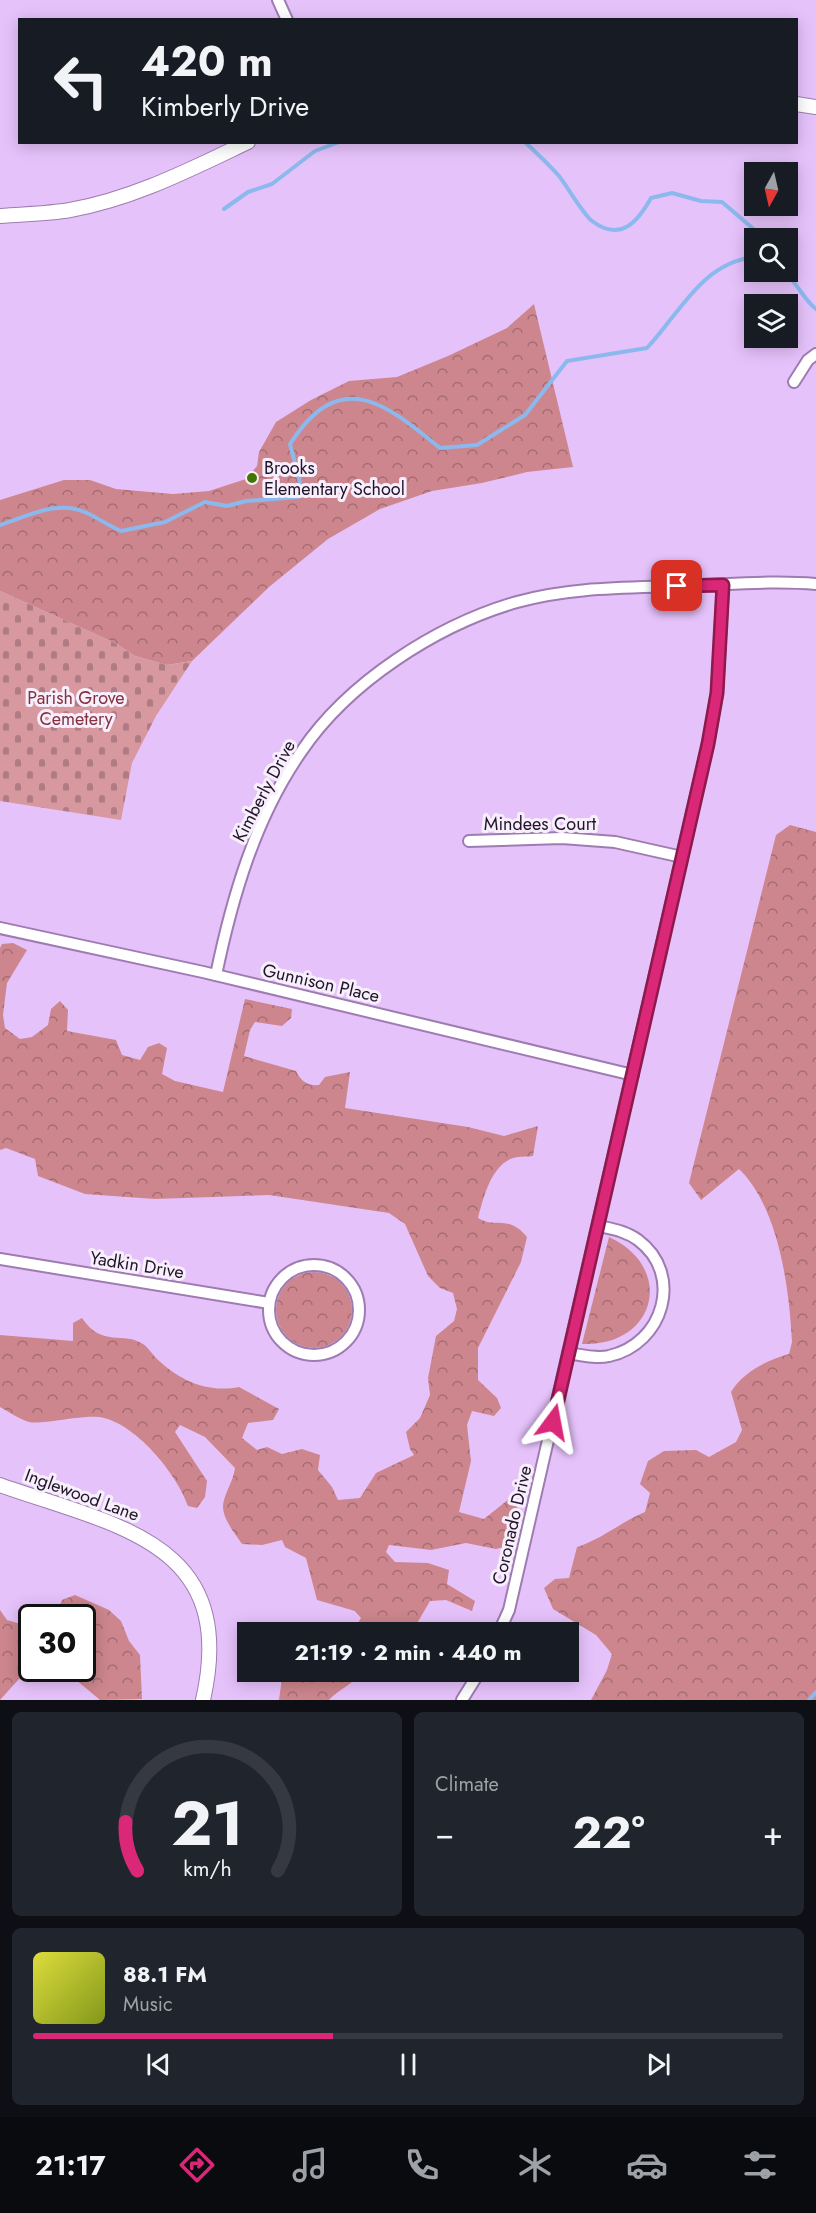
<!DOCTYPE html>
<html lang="en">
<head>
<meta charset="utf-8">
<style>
	body { margin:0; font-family:Jost,sans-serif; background:#20242c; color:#f1f3f6; height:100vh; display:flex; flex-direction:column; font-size:22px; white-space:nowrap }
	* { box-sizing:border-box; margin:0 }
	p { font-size:20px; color:#9ea1a6 }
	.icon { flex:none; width:33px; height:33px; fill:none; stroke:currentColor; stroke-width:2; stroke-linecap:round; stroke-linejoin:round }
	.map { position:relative; height:1700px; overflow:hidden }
	.sheet { display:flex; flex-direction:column; gap:12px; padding:12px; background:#0d0f14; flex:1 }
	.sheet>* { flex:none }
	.guide { position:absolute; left:18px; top:18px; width:780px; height:126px; border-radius:0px; box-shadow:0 3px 15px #0003; background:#171b24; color:#f1f3f6; overflow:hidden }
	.needle { width:39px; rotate:188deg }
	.controls { position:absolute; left:744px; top:162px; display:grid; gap:12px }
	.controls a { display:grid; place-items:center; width:54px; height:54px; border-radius:0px; background:#171b24; box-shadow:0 3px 15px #0003; font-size:30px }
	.speed { position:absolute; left:18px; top:1604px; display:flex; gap:12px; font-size:30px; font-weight:700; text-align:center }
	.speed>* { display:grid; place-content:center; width:78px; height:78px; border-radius:50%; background:#171b24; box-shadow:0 3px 15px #0003; line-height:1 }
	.speed .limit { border:3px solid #111; border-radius:9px; background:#fff; color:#111 }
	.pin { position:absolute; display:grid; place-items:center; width:51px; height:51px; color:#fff; margin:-26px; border-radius:12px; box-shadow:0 3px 9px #0006 }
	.me { position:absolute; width:66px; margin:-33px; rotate:13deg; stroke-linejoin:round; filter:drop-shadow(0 0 4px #0008) }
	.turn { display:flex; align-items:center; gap:21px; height:126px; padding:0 24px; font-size:27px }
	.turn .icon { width:78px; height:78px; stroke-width:2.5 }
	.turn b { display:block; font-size:42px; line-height:51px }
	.big { font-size:45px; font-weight:700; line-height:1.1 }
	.sheet .widget { flex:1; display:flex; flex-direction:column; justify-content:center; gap:9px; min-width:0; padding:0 21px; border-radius:9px; background:#20242c }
	.sheet .dial { align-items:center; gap:0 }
	.dial svg { height:156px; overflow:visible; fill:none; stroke:#363941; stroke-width:7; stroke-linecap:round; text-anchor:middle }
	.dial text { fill:#f1f3f6; stroke:none }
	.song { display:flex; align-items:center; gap:18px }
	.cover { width:72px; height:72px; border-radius:9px; background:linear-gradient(135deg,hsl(60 70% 55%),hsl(70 70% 35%)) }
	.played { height:6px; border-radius:3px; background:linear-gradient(90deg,#db2777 40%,#363941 40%) }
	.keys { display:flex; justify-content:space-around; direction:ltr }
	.heat { display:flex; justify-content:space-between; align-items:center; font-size:33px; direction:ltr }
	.sheet .tiles { flex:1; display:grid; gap:12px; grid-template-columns:1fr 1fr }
	.widget:last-child { grid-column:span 2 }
	.trip { position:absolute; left:237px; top:1622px; width:342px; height:60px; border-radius:0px; background:#171b24; box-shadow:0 3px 15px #0003; font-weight:700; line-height:60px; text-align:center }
	.tabs { display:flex; height:96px; justify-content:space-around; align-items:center; background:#090b0e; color:#9ea1a6 }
	.tabs .icon { width:42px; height:42px }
	.tabs .active { color:#db2777 }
	.tabs b { font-size:27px; color:#f1f3f6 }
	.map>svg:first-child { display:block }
	.forest { fill:url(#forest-crowns) }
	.cemetery { fill:url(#cemetery-stones) }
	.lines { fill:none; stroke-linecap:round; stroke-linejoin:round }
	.stream { stroke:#8cb9ed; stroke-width:4 }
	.minor-casing { stroke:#9e7cb2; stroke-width:14 }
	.tertiary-casing { stroke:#9e7cb2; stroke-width:16 }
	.minor { stroke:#fff; stroke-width:10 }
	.tertiary { stroke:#fff; stroke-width:14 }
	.route-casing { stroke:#8e194d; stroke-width:15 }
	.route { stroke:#db2777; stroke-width:10 }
	.poi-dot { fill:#437600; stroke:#f7effb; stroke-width:2 }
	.labels { text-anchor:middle; stroke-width:6; stroke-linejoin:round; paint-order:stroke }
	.poi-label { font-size:18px; fill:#211429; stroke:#f7effb; text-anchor:start }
	.park-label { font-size:18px; fill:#862f3f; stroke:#f7effb }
	.street-label { font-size:18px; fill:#211429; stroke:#f7effb }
</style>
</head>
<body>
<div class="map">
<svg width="816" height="1700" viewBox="0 0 816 1700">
	<defs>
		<pattern id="forest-crowns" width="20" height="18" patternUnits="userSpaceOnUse" patternTransform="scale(1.5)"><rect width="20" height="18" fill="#cd868d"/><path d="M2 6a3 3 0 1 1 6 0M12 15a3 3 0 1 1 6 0" fill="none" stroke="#a66c73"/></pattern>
		<pattern id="cemetery-stones" width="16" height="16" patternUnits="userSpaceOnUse" patternTransform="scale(1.5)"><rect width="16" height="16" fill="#d7999f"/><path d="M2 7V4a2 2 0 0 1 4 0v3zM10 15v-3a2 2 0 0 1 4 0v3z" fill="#ae7c82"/></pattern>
	</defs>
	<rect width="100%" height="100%" fill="#e6c2fb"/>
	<g class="forest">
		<path d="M534,304L573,467L527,472L482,483L432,491L380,509L328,539L269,587L192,661L167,665L135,656L115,643L0,591V500L64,480H90L116,489L173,494L209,491L246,479L257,466L259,452L276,422L311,400L349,381L397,377L448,356L507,328Z"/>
		<path d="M790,825L816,832V1700H591L607,1670L612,1654L596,1635L553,1609L544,1588L555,1579L569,1578L577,1547C604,1538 619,1523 645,1512L650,1493L640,1484L648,1461L664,1451L696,1450L709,1457L736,1442L742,1430L731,1392C743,1372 767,1360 789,1354L792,1342C789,1287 779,1208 739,1169L701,1200L689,1183L776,835Z"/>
		<path d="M13,943L27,950L7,983L3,1015L5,1028L20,1039L32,1037L48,1025L51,1009L60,1001L68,1010L67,1031L116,1040L122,1055L140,1060L148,1047L159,1043L167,1048L162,1074L175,1081L223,1092L245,999L292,1009L291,1018L282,1026L255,1022L250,1030L244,1056L296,1071C301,1081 307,1086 319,1085L325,1077L350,1072L345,1108L468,1127L504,1136L538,1126L533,1156C527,1157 519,1156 513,1158C491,1165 483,1199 478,1218C496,1229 508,1214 527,1237L521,1262L478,1348V1380L497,1398L501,1408L494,1416L472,1411L467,1425L471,1461L459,1512L484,1519L509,1499L517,1506L519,1516L508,1546L496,1549L466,1543L431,1550L389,1545L386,1552L395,1562L428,1563L449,1570L447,1584L475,1601L472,1611L446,1600L430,1601L412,1632H353L361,1618L355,1611L317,1600L306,1558L285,1547L282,1540L262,1545L242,1544C234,1532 219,1515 224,1500C227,1489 233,1481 235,1468L205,1437L180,1425L175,1432L207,1481L205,1497L197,1508L188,1506C177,1474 135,1422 99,1417C81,1415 40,1425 29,1422C19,1419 9,1412 0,1407V1335L73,1341V1323L82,1318C102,1348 124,1331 143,1344C148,1347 152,1354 156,1358C180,1381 207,1393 239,1387L279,1409L273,1420L248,1423L242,1438L257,1450L267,1447L282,1454L302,1449L320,1455L318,1470L332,1487L338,1500L360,1498L376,1473L414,1455L410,1449L406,1432L420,1418L430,1395L428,1378L436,1336L454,1321L457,1309L453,1293L440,1288L428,1276L405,1224L389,1213L269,1195L155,1199L85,1194L38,1176L35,1159L6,1148L0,1150V948L2,944Z"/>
		<path d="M609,1237C676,1268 656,1347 582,1344Z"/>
		<circle cx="314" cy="1310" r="38"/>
		<path d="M75,1595L109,1610L121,1621L129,1641L140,1655L142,1699L100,1700L69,1674L19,1679L0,1700V1610L7,1620L31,1627L32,1668H82V1617H55L62,1600Z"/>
		<path d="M283,1671H363C355,1683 339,1689 329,1700H279Z"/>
	</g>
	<path class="cemetery" d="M0,591L115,643L135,656L167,665L192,661L156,716L132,763L121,820L0,801Z"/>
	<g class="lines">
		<g class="stream">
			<path d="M525,142C536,153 549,164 559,176C567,186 583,214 592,221C620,242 637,223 651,198L672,193L701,201L722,202L764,238"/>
			<path d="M224,209L248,192L272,184L315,151L339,142"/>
			<path d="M784,272C797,282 803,299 816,309"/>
			<path d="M0,525C29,516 57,499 87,513C98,518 109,526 121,531L165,522L205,502L227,506L246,501L298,497L302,490L290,444C340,366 385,403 440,448L477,445L525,415L567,361L647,348C680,313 702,263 754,257"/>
			<path d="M809,1700L816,1692"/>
		</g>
		<defs>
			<g id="minor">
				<path d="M278,0L287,20"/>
				<path d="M794,382L808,360L816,354"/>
				<path d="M469,841L562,838L615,842L682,857"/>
				<path d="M0,928L203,972L633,1075"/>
				<path d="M216,975C232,898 255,818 301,752C348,682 437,625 517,602C570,587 626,588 680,586C725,585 771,580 816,584"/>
				<path d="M0,1259L269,1303"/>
				<circle cx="314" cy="1310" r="45"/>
				<path d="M568,1353C581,1355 597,1359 609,1356C664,1344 684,1274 638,1240C626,1231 612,1229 599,1226"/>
				<path d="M499,1632L509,1610L709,739L717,693L723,585"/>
				<path d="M462,1700L480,1671"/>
			</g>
			<g id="tertiary">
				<path d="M796,104L816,107"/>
				<path d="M0,216C23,214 47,214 70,210C133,199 191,169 248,142"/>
				<path d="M0,1485C115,1526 239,1541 203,1700"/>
			</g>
		</defs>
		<use href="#minor" class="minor-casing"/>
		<use href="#tertiary" class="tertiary-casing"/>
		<use href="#minor" class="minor"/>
		<use href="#tertiary" class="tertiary"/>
	</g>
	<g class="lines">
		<defs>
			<path id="route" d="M553,1422L708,744L717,693L723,585L677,586"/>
		</defs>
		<use href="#route" class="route-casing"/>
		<use href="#route" class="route"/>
	</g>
	<circle class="poi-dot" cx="252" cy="478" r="6"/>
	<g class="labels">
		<g class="poi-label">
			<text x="264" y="474">Brooks<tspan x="264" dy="21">Elementary School</tspan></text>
		</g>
		<g class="park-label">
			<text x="76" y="704">Parish Grove<tspan x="76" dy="21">Cemetery</tspan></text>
		</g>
		<g class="street-label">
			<text transform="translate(264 791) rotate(-62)" y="6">Kimberly Drive</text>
			<text x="540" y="830">Mindees Court</text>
			<text transform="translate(321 983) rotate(13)" y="6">Gunnison Place</text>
			<text transform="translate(137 1265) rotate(9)" y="6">Yadkin Drive</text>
			<text transform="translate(82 1495) rotate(20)" y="6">Inglewood Lane</text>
			<text transform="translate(512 1525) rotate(-77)" y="6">Coronado Drive</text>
		</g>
	</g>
</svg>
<div class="controls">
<a><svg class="needle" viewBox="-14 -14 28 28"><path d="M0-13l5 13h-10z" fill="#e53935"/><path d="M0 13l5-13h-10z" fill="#9ea1a6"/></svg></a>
<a><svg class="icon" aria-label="search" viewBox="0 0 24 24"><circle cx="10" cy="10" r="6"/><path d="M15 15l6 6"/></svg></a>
<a><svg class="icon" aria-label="layers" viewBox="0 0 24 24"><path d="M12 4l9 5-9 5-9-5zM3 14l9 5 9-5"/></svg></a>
</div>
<div class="speed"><div class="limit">30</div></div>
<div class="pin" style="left:677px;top:586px;background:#d93025"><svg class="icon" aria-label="arrive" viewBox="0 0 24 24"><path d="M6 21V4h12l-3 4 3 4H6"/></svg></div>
<svg class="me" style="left:553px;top:1422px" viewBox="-20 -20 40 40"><path d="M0-17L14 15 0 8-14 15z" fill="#db2777" stroke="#fff" stroke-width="4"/></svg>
<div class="trip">21:19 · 2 min · 440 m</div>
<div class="guide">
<div class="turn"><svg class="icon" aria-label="left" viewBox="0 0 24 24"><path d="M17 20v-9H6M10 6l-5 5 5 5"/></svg><div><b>420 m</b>Kimberly Drive</div></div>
</div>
</div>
<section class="sheet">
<div class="tiles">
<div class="widget dial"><svg viewBox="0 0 100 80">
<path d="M14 69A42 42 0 1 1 86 69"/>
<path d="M14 69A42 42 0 0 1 8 44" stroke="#db2777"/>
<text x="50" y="56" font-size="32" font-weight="700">21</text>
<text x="50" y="72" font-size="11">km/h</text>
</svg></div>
<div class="widget"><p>Climate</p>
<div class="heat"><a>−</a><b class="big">22°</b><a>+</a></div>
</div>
<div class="widget">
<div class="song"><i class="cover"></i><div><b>88.1 FM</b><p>Music</p></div></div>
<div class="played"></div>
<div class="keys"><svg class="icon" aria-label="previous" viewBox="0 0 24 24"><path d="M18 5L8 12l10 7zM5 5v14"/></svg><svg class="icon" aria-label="pause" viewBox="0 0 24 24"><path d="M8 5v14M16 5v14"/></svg><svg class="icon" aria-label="next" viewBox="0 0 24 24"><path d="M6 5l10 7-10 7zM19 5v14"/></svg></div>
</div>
</div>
</section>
<nav class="tabs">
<b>21:17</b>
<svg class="icon active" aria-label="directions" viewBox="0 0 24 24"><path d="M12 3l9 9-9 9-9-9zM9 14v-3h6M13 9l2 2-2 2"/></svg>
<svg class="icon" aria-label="music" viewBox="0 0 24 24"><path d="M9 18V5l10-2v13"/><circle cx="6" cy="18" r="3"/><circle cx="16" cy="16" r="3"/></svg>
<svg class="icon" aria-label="phone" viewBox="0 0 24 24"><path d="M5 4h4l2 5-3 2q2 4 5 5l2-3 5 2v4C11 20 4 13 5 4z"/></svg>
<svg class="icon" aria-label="climate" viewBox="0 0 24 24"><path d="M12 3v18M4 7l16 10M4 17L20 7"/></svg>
<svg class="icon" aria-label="car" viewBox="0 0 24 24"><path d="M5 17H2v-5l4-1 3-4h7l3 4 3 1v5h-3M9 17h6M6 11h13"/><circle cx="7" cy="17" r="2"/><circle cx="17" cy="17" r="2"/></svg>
<svg class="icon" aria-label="filters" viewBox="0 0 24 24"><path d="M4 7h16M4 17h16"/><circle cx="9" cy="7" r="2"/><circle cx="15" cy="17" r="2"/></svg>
</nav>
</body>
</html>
